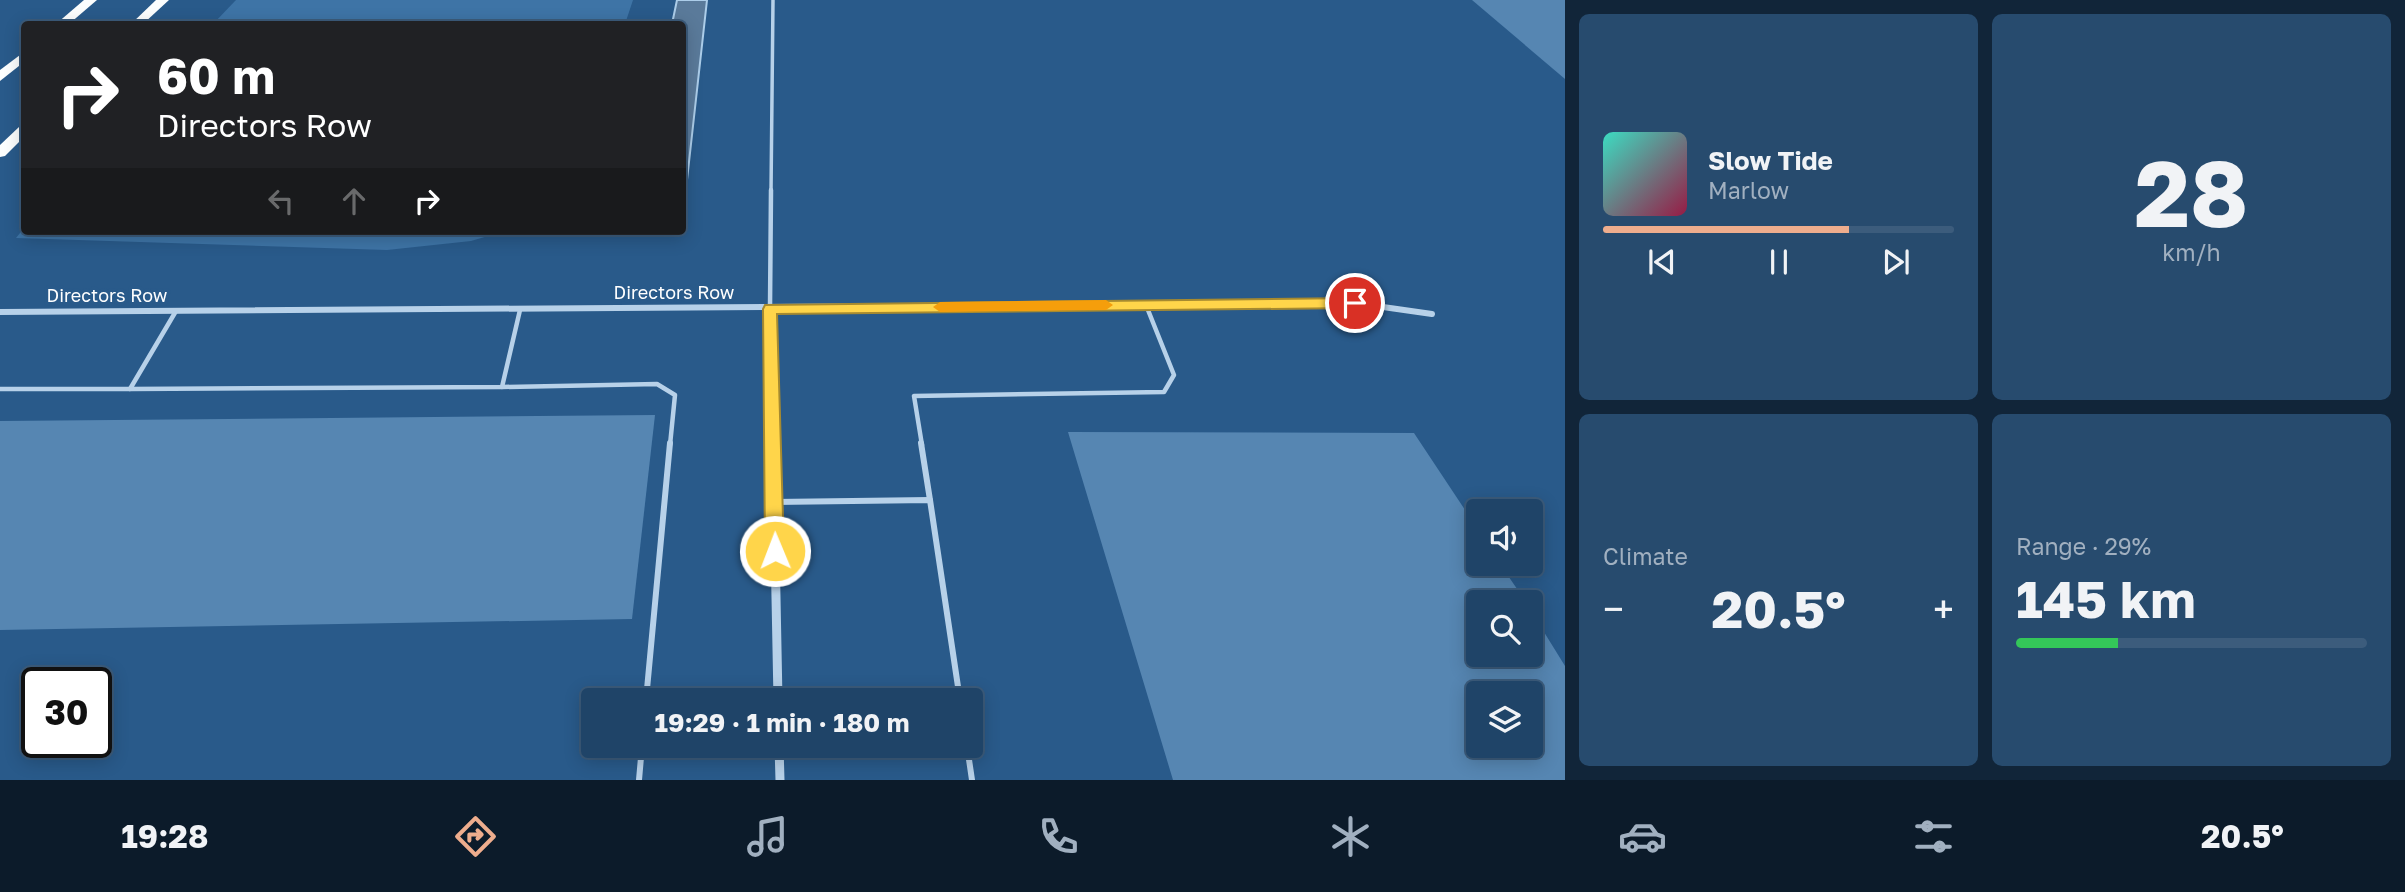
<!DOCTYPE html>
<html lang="en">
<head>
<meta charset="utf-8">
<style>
	body { margin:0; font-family:"Golos Text",sans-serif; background:#274b6e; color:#f1f3f6; height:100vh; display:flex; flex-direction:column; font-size:26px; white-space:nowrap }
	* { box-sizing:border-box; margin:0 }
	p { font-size:23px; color:#a1b0c0 }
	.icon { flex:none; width:38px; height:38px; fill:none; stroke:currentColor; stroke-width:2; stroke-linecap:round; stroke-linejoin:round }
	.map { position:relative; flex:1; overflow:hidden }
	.sheet { display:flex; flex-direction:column; gap:14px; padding:14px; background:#112539; width:840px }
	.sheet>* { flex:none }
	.guide { position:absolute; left:21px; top:21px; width:665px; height:214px; border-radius:7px; box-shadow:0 4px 18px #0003,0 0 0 2px #3c5c7c; background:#202124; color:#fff; overflow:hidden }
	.controls { position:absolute; left:1466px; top:499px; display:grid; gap:14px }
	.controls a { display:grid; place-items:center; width:77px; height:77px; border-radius:7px; background:#1f4468; box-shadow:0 4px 18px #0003,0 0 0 2px #3c5c7c; font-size:35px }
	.speed { position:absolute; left:21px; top:667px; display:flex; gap:14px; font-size:35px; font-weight:700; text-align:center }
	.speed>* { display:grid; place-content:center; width:91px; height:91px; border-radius:50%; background:#1f4468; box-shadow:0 4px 18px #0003,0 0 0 2px #3c5c7c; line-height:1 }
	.speed .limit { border:4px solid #111; border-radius:10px; background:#fff; color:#111 }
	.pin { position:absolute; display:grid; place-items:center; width:60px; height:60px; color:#fff; margin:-30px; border:4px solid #fff; border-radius:50%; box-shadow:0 2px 7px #0007 }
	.me { position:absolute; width:77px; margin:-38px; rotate:359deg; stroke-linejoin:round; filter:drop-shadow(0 0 5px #0008) }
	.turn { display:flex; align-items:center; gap:24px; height:147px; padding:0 21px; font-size:32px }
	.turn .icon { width:91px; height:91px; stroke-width:2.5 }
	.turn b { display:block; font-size:49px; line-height:60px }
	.lanes { display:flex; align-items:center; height:66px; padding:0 21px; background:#0003; justify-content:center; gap:35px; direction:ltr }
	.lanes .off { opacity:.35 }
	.big { font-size:52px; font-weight:700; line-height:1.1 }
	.sheet .widget { flex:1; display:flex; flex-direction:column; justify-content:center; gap:10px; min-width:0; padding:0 24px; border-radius:10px; background:#274b6e }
	.sheet .dial { align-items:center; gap:0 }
	.dial b { font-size:91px; line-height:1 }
	.song { display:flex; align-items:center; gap:21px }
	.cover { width:84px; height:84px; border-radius:10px; background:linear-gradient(135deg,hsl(170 70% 55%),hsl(340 70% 35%)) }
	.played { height:7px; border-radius:4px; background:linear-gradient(90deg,#eead8d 70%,#3c5c7c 70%) }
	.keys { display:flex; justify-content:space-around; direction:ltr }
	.heat { display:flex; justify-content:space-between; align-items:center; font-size:38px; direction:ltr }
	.charge { height:10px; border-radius:5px; background:linear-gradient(90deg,#34c759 29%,#3c5c7c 0) }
	.sheet .tiles { flex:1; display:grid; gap:14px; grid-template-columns:repeat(2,1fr) }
	.trip { position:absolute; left:581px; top:688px; width:402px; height:70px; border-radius:7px; background:#1f4468; box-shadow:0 4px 18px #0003,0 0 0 2px #3c5c7c; font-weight:700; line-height:70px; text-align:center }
	.menu { display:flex; height:112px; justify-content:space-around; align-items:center; background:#0c1b2a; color:#a1b0c0 }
	.menu .icon { width:49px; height:49px }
	.menu .on { color:#eead8d }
	.menu b { font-size:32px; color:#f1f3f6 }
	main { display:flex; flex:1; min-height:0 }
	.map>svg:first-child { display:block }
	.green { fill:#3e74a6 }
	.water { fill:#5a7a9a; stroke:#accde9; stroke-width:2 }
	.building { fill:#5686b2; fill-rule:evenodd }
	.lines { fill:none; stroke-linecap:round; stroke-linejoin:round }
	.service-far2 { stroke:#b7d1e9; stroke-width:3.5 }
	.service-far1 { stroke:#b7d1e9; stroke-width:4.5 }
	.service { stroke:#b7d1e9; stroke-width:6 }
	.minor-far1 { stroke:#b7d1e9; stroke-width:6 }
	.minor { stroke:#b7d1e9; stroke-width:9 }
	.trunk { fill:#fcfefe; fill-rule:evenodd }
	.route { fill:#ffd54a; stroke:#a68a30; stroke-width:2 }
	.slow { fill:#f59e0b }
	.labels { text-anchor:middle; stroke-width:7; stroke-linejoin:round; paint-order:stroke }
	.street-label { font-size:18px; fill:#fff; stroke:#295a8a }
</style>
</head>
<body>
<main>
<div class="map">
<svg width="1565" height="780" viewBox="0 0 1565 780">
	<rect width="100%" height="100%" fill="#295a8a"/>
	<g class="green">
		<path d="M236,0H633L625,24H213Z"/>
		<path d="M24,228V231H505L471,241L387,250L16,238Z"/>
	</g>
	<path class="water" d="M677,0H707L683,216L682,24H672Z"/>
	<g class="building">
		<path d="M1472,0H1565V79Z"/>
		<path d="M655,415L632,619L0,630V421Z"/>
		<path d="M1068,432L1414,433L1479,531V564H1500L1526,602H1479V654H1531V611L1565,666V780H1173ZM1479,693H1531V746H1479Z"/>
	</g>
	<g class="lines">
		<path class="service-far2" d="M771,192L773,0"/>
		<g class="service-far1">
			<path d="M770,308L771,190"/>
			<path d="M176,311L130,389L502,387L520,310"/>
			<path d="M502,387L657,384L675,395L670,445"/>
			<path d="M0,389H130"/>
			<path d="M922,445L914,396L1164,392L1174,375L1146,305"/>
		</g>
		<g class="service">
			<path d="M921,443L930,500"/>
			<path d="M774,502L930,500L960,700"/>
			<path d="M646,700L670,443"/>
			<path d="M967,746L972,780"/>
			<path d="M639,780L642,746"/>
		</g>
		<g class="minor-far1">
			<path d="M770,309L773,445"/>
			<path d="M0,312L1355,303L1432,314"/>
		</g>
		<g class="minor">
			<path d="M773,443L778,700"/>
			<path d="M779,746L780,780"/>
		</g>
		<g class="trunk">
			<path d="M84,0H97L69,24H56Z"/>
			<path d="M156,0H169L143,24H131Z"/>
			<path d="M24,52V62L0,81V70Z"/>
			<path d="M24,126V137L5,156L0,157V145L19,127Z"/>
		</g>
	</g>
	<path class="route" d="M1355,298L1362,303L1355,308L777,314L784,551L781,557L775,560L768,557L765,551L763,309L765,305Z"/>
	<path class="slow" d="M1106,300L1113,305L1106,310L940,312L933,307L940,302Z"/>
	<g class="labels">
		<g class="street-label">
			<text x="674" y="299">Directors Row</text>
			<text x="107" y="302">Directors Row</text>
		</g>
	</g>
</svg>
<div class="controls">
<a><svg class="icon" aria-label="sound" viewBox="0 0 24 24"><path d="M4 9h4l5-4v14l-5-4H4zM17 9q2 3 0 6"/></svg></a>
<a><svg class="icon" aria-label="search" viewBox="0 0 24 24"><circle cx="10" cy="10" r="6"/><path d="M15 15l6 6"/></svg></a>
<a><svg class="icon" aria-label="layers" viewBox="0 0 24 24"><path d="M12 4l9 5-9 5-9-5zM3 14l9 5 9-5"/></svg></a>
</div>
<div class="speed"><div class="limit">30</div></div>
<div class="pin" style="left:1355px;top:303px;background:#d93025"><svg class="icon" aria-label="arrive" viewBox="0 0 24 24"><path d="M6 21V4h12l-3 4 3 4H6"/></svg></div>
<svg class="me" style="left:775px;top:551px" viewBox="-20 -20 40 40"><circle r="17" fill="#ffd54a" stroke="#fff" stroke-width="3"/><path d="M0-11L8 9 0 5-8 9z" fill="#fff"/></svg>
<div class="trip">19:29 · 1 min · 180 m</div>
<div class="guide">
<div class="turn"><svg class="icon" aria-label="right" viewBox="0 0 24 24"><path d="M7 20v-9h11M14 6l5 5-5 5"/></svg><div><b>60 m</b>Directors Row</div></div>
<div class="lanes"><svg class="icon off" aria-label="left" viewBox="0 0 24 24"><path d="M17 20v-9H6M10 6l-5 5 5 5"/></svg><svg class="icon off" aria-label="ahead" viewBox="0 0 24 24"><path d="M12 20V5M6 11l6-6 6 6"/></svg><svg class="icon" aria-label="right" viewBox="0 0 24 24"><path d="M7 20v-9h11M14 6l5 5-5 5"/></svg></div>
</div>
</div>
<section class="sheet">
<div class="tiles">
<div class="widget">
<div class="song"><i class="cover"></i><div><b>Slow Tide</b><p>Marlow</p></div></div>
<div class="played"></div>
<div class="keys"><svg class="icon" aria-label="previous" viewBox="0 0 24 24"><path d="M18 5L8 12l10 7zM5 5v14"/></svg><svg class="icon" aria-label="pause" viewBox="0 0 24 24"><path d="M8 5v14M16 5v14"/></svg><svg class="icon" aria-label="next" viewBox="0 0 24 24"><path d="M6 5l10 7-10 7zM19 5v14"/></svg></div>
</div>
<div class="widget dial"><b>28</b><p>km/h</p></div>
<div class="widget"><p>Climate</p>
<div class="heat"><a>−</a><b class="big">20.5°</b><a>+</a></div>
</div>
<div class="widget"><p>Range · 29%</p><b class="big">145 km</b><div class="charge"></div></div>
</div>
</section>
</main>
<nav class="menu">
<b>19:28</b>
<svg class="icon on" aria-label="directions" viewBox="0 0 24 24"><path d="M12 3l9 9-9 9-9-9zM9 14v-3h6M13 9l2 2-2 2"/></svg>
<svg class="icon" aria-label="music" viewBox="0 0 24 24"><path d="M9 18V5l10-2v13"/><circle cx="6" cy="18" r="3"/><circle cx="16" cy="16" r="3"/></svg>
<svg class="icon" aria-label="phone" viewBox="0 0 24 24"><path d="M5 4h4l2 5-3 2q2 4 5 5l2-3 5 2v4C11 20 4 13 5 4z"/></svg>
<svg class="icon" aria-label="climate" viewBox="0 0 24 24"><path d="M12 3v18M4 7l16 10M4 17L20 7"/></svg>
<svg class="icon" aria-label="car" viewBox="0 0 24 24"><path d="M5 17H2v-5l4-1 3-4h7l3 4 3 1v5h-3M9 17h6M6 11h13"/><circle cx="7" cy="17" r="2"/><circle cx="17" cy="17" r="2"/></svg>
<svg class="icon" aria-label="filters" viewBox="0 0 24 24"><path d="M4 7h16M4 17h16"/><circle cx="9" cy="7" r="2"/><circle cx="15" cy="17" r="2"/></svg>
<b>20.5°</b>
</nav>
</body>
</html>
